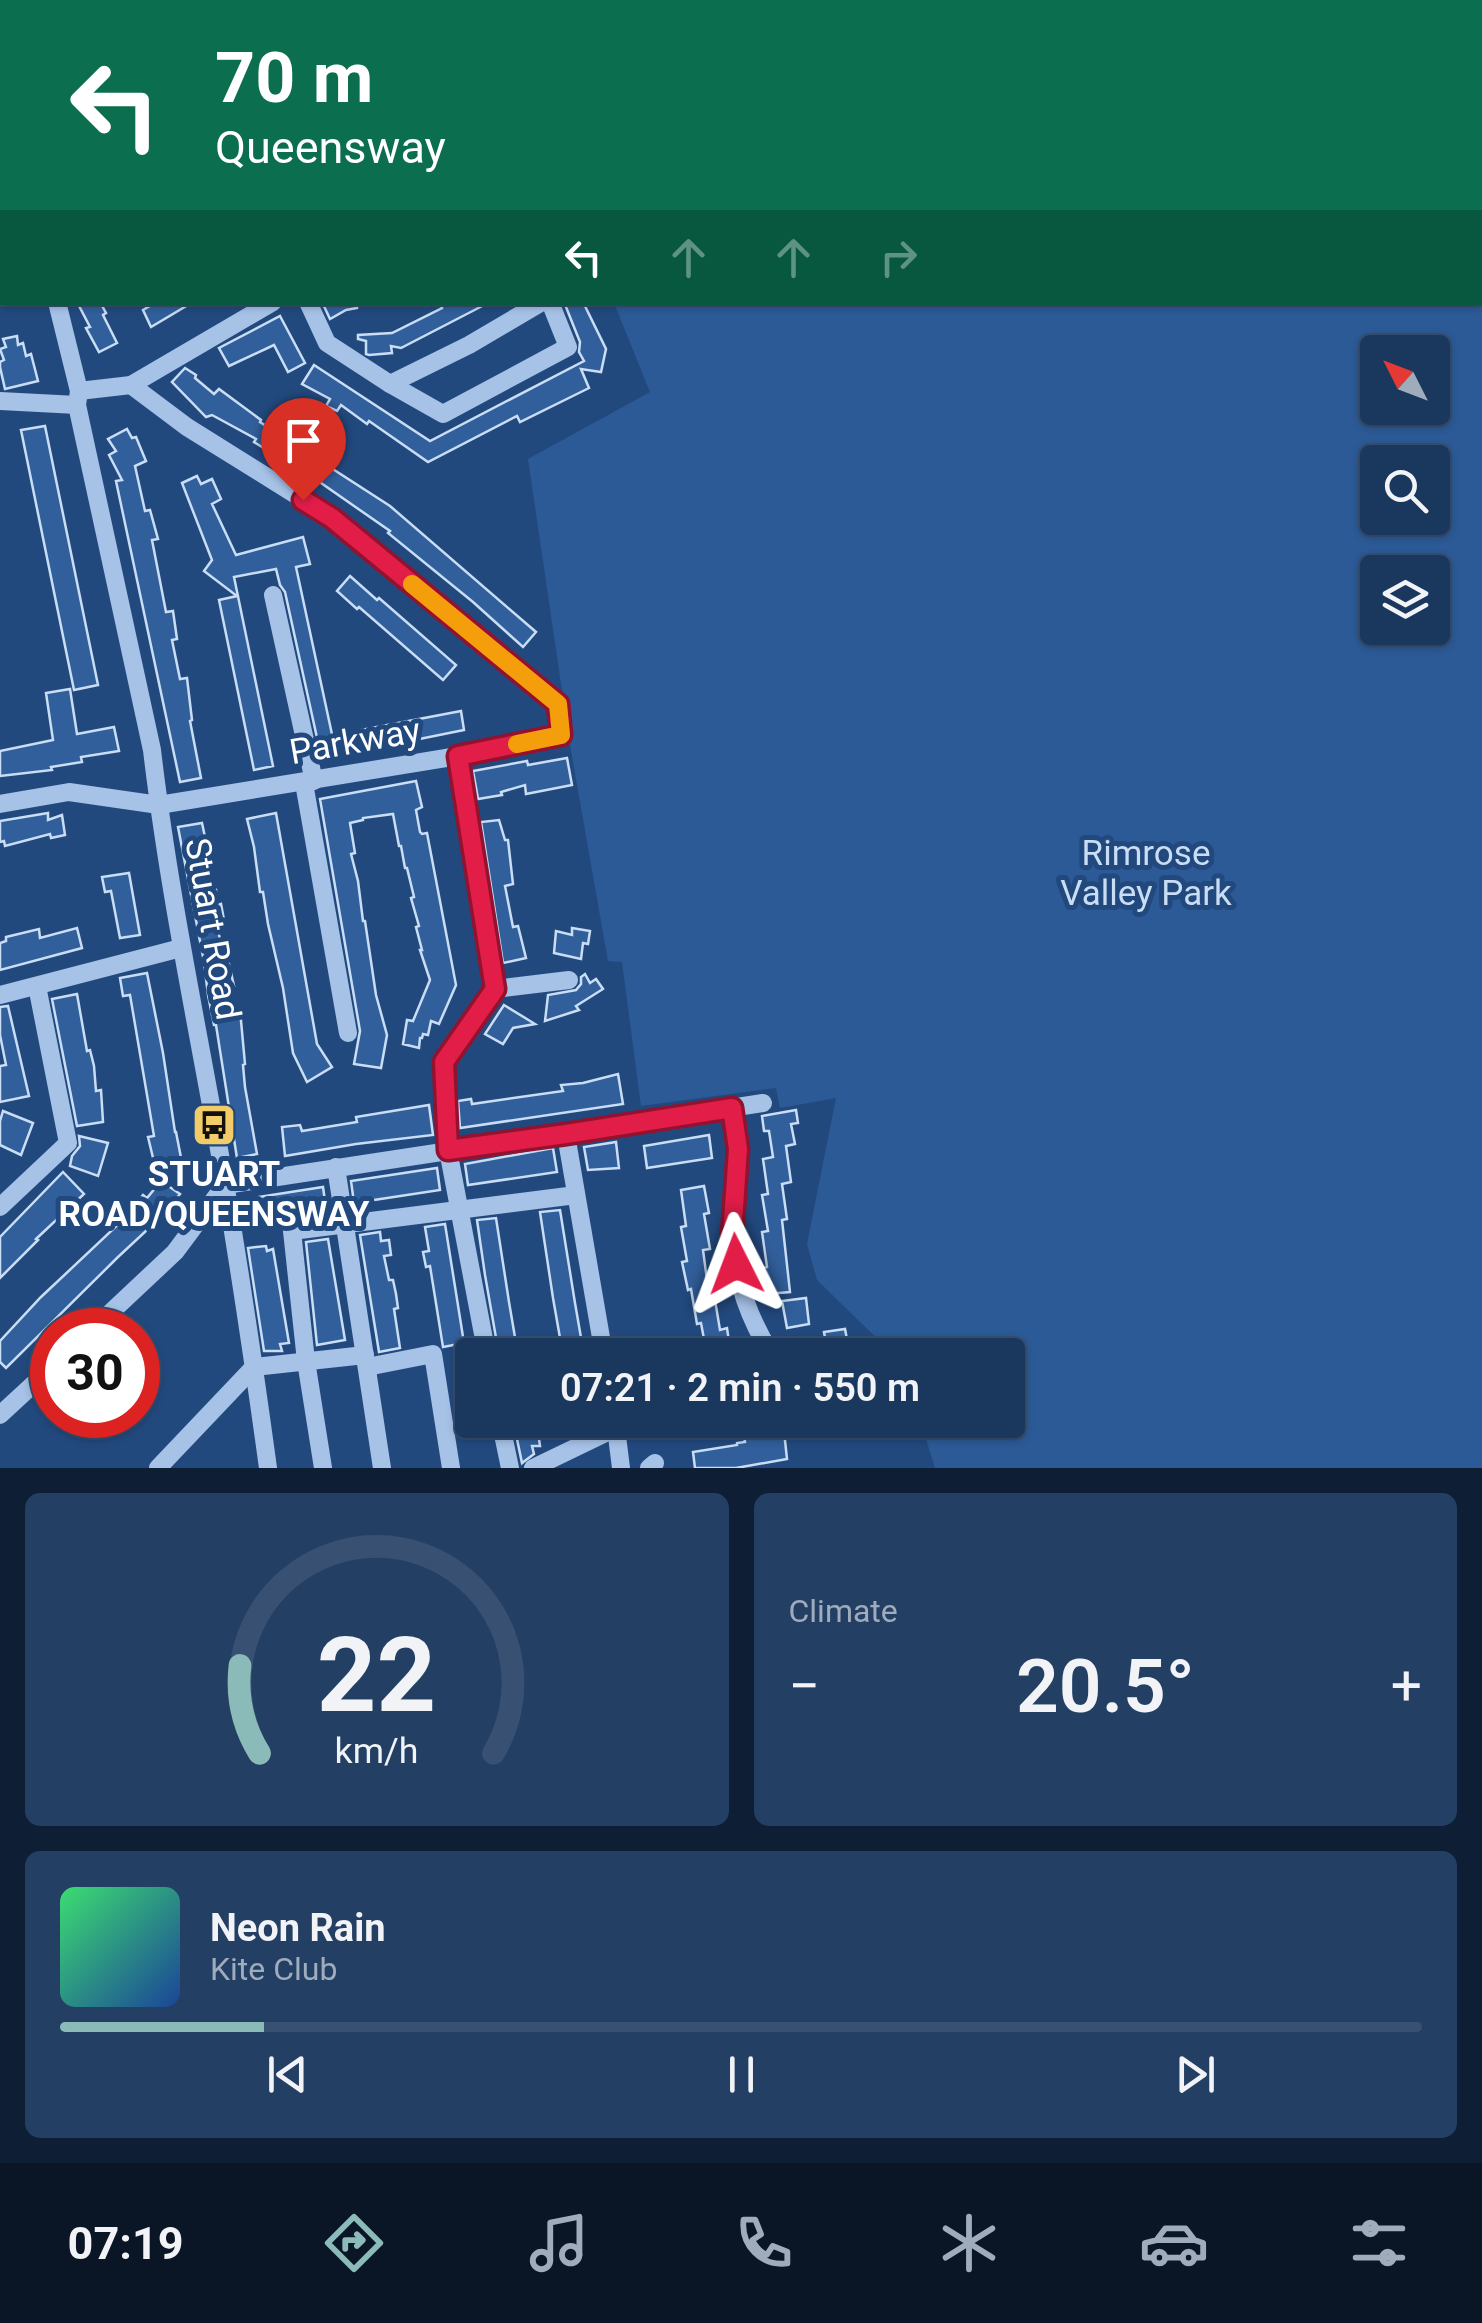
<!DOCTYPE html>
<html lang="en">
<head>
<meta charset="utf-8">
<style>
	body { margin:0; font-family:Roboto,sans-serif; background:#233f64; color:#f1f3f6; height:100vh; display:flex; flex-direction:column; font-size:38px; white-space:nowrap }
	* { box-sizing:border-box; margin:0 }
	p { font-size:32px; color:#9facbc }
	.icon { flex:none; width:55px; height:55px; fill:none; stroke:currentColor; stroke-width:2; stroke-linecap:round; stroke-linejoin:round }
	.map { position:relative; height:1468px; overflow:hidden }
	.sheet { display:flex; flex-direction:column; gap:25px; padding:25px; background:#0e1e34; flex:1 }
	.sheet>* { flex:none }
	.hud { position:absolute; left:0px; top:0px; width:1482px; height:305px; box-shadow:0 2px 8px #0004,0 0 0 2px #385173; background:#0b6e4f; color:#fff; overflow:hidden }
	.needle { width:65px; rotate:312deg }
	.fabs { position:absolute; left:1360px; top:335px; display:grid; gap:20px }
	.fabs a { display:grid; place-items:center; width:90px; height:90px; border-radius:10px; background:#1a375e; box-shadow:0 2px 8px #0004,0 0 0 2px #385173; font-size:50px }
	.speed { position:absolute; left:30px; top:1308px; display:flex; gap:20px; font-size:50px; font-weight:700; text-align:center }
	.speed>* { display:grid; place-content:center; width:130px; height:130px; border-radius:50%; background:#1a375e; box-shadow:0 2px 8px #0004,0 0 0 2px #385173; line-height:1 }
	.speed .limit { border:15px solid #d22; background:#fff; color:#111 }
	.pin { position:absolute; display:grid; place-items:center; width:85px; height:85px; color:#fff; margin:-102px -42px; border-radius:50% 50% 50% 0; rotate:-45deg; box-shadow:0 0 10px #0007 }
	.pin .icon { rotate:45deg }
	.me { position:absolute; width:110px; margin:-55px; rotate:357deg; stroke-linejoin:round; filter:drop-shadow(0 0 8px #0008) }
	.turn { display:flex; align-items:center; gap:35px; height:210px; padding:0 50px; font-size:45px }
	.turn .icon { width:130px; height:130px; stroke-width:2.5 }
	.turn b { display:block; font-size:70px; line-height:85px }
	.lanes { display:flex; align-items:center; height:95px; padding:0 50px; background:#0003; justify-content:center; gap:50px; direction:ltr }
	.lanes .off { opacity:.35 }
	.big { font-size:75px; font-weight:600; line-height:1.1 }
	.sheet .card { flex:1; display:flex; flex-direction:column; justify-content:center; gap:15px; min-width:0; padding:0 35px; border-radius:15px; background:#233f64 }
	.sheet .dial { align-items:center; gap:0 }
	.dial svg { height:260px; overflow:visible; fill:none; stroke:#385173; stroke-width:7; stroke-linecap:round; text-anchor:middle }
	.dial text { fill:#f1f3f6; stroke:none }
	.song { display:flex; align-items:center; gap:30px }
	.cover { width:120px; height:120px; border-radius:15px; background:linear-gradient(135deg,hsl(140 70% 55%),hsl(220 70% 35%)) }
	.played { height:10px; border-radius:5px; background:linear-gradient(90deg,#8bbbb9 15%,#385173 15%) }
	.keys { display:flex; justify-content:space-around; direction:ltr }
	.heat { display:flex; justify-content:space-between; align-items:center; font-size:55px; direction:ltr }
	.sheet .tiles { flex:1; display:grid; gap:25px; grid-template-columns:1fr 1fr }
	.card:last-child { grid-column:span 2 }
	.trip { position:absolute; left:455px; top:1338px; width:570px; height:100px; border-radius:10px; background:#1a375e; box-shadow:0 2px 8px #0004,0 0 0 2px #385173; font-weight:600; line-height:100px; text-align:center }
	.tabs { display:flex; height:160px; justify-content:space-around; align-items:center; background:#0a1626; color:#9facbc }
	.tabs .icon { width:70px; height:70px }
	.tabs .active { color:#8bbbb9 }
	.tabs b { font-size:45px; color:#f1f3f6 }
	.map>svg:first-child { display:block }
	.green { fill:#2c5a96; fill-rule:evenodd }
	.building { fill:#315f9b; stroke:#c9ddf5; stroke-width:2.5 }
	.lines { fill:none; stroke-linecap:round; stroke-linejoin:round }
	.minor { stroke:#a6c2e6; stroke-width:18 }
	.route-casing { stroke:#92132f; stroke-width:25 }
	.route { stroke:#e11d48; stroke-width:18 }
	.slow { stroke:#f59e0b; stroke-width:18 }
	.labels { text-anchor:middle; stroke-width:10; stroke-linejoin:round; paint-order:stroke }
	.street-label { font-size:35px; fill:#fff; stroke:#22497e }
	.park-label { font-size:35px; fill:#c9ddf5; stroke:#22497e }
	.poi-label { font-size:35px; font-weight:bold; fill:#fff; stroke:#22497e }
</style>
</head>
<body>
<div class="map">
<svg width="1482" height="1468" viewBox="0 0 1482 1468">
	<rect width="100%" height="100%" fill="#22497e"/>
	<path class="green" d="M428,0H1482V1468H935L920,1420H1008V1355H894L817,1280L807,1244L836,1098L780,1108L776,1088L641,1106L622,962L608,961L570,745L528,459L650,392L614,303L1480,302V2H430ZM1378,352H1432V408H1378ZM1378,462H1432V518H1378ZM1378,572H1432V628H1378Z"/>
	<g class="building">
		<path d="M77,302H100L106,313L103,315L117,343L99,352L86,328L90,327Z"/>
		<path d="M157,302H193L151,327L143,310Z"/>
		<path d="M322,302H362L357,305V308L346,310L330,319Z"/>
		<path d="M440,302H490L401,348L391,346L392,353L369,355L366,354V341L358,339V335L392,333L442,308Z"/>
		<path d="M564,302H583L606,349L601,372L581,369L589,388L520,422L517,416L428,462L369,421L367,424L341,405L337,411L326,406L330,399L302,384L314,365L430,441L584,361L579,352L580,342Z"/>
		<path d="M280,316L305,363L288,372L274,345L229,366L219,348Z"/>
		<path d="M17,336L18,345L23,343L26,356L31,354L38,381L5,389L0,367V362L4,360L0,349L6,347L3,339Z"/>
		<path d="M185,368L196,375L195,378L214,394L219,389L261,420L260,422L390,506L536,632L523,647L473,602L388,533L390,531L298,467L291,477L284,473L288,463L254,442L256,439L212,415L206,417L172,382Z"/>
		<path d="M45,426L98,685L74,690L21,430Z"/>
		<path d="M127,429L132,438L136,437L146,461L135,466L145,511L150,510L158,539L152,540L166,612L173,611L177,639L172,640L180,679L187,678L192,720L190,721L201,778L180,782L116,481L122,480L109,455L116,451L108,439Z"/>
		<path d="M197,476L201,484L212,479L221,499L212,504L236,555L303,537L310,564L296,567L336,753L321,756L285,592L280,585L276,569L234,577L273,766L254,770L219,600L237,596L204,571L212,560L182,483Z"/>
		<path d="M350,576L377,600L379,598L456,665L443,680L359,607L357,609L337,591Z"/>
		<path d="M70,689L77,734L114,727L119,751L81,757L82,762L51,767L52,770L0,776V751L53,740L46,693Z"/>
		<path d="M461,711L464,730L365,750L361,730Z"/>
		<path d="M567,758L572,785L526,794L525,785L501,792L502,795L478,799L473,771L527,761L528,765Z"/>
		<path d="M416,781L422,807L416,810L420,832L422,834L427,833L456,985L439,1024L431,1021L428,1035L423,1034L422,1038H420L419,1048L403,1044L407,1020L413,1021L430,980L420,950H422L416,927L419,926L411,898L414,897L407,868H405L401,846H399L393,814L363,818V820L350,823L355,853L351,854L358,881L363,921H365L376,995L387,1035L381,1068L354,1064L360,1031L320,799Z"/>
		<path d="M48,813V820L62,815L65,835L51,838L50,834L5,846L4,841L0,842V821Z"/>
		<path d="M276,813L317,1044L332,1067L307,1082L293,1053L283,988L268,924L263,892H260L254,847L247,819Z"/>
		<path d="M499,820L505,840H508L513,884L505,886L513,927L518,926L526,958L503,963L481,822Z"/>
		<path d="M202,823L208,851L202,852L210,891L216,890L218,905L221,904L224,920L216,921L224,958H226L227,964H229L234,986L227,987L233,1011L240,1010L245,1064L243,1065L245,1087L257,1154L237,1158L216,1025H214L208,995L204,962L178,827Z"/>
		<path d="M129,873L140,935L120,938L111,891L105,892L102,877Z"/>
		<path d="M77,928L82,948L0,970V943L6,941V937L39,929L40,938Z"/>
		<path d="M572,928L590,931L588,944L583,943L581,959L554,953L556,931L572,935Z"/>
		<path d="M147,973L163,1053L175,1132H176L182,1163L155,1166L148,1137L154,1136L130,995L123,996L120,978Z"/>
		<path d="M585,974L590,983L596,979L603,989L576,1006L579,1010L545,1021L548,995L576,990L581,984V977Z"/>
		<path d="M77,994L87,1051L90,1050L94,1066L96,1091L101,1090L103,1122L77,1126L52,999Z"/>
		<path d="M504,1005L535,1024L513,1028L503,1044L485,1034Z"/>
		<path d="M8,1006L29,1096L0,1102V1066L6,1065L0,1035V1007Z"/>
		<path d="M618,1074L623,1104L460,1128L458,1101L471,1099L472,1104L563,1091L561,1085L583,1083Z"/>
		<path d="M429,1105L433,1135L356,1144L285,1156L282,1127L300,1125L302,1131L357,1122L356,1117Z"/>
		<path d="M796,1110L798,1123L791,1124L795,1144L786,1146L791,1182L782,1184L787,1219L782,1220L790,1292L767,1294L763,1268L767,1267L762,1232L768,1231L762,1195L768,1194L763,1159L773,1157L769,1131H764L762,1116Z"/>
		<path d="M3,1111L33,1123L21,1155L0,1145V1121Z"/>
		<path d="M709,1135L712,1158L647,1168L644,1146Z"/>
		<path d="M79,1136L108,1143L98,1176L70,1166L72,1156L80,1146Z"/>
		<path d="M616,1142L619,1168L588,1170L584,1147Z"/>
		<path d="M553,1148L557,1172L468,1185L465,1164Z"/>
		<path d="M437,1168L440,1190L354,1203L351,1181Z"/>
		<path d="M63,1172L84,1194L36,1239L38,1240L0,1278V1237Z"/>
		<path d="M161,1181L180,1194L160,1218L118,1257L6,1368L0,1362V1341L41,1297L125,1218L143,1195L147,1198Z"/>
		<path d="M704,1186L709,1213L704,1214L710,1249L703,1250L709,1295L714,1294L720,1330L727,1328L731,1355H707L701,1323L697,1324L691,1289L688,1290L682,1262L687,1261L681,1227L686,1226L681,1190Z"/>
		<path d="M323,1187L326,1208H323L324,1214L296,1218L295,1212L244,1220L240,1200Z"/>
		<path d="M560,1210L575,1303L584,1355H563L553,1298L540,1212Z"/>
		<path d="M496,1218L509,1302L518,1355H499L485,1275L477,1220Z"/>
		<path d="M445,1224L464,1343L443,1347L430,1266L426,1267L423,1252L429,1251L425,1227Z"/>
		<path d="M380,1232L381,1241L389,1240L391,1255L384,1256L389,1280H393L396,1294L398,1308L394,1309L400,1348L379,1352L360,1235Z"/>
		<path d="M328,1239L345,1340L317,1345L306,1242Z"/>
		<path d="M266,1246L267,1251L273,1249L289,1343L280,1344L282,1351H264L248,1248Z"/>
		<path d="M806,1298L809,1324L787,1328L782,1301Z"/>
		<path d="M845,1329L850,1355H828L824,1332Z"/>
		<path d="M513,1420H529L531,1433L538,1432L540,1446H532L534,1454L522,1463Z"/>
		<path d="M789,1420H843V1424L794,1438Z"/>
		<path d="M784,1431L787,1459L736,1468H695L693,1452L737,1445V1443L745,1442L744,1437Z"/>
	</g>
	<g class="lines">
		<g class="minor">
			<path d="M90,0L91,2"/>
			<path d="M416,1V2"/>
			<path d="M189,2L194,0"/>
			<path d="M0,97L2,95"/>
			<path d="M0,216L2,219"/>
			<path d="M57,302L79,391L77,405L152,750C169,895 200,1039 225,1183C241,1278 255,1373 268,1468"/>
			<path d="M308,302L327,343L390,384L443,414L568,347L550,302"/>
			<path d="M390,384L469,345L542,302"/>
			<path d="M79,391L131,385L273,302"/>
			<path d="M0,401L77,405"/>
			<path d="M273,595L314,781"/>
			<path d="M458,756L495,989L444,1062L448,1150L487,1355"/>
			<path d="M304,783L348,1033"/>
			<path d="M0,804L69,792L159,805L458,756L561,735L557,704L333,518L187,427L131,385"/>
			<path d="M495,989L569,980"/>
			<path d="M0,995L181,948"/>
			<path d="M732,1108C736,1131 739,1154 737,1177C736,1198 732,1218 733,1239C735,1280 750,1321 772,1355"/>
			<path d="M566,1135L604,1355"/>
			<path d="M336,1167L382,1468"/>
			<path d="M225,1185L763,1103"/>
			<path d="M0,1207L68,1143L37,986"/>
			<path d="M92,1330L175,1252L225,1185"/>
			<path d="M367,1367L433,1354L451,1468"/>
			<path d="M0,1415L52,1367"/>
			<path d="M500,1420L510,1468"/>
			<path d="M615,1420L621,1468"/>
			<path d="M693,1429L738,1420"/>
			<path d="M158,1468L254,1367L365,1355"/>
			<path d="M323,1468L306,1361L292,1231L576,1195"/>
			<path d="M533,1468L616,1428"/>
			<path d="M649,1468L655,1463"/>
		</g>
	</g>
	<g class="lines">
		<defs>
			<path id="route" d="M303,500L332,518L558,704L561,735L458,756L495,989L444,1062L448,1150L566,1134L732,1108L738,1149L732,1236L736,1264"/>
		</defs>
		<use href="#route" class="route-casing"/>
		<use href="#route" class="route"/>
		<path class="slow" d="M412,584L558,704L561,735L517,744"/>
	</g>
	<defs>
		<symbol id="bus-square" viewBox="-11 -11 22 22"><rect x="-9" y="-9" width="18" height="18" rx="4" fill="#f2cc68" stroke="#22497e"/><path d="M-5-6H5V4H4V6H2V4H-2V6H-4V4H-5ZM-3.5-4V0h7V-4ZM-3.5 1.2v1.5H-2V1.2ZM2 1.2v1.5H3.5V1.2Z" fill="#111"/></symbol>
	</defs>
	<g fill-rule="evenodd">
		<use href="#bus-square" x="189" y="1100" width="50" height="50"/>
	</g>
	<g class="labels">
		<g class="street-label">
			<text transform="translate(355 741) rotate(-10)" y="12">Parkway</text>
			<text transform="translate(213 929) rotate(80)" y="12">Stuart Road</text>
		</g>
		<g class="park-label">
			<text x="1146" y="865">Rimrose<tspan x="1146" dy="40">Valley Park</tspan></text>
		</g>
		<g class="poi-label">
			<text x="214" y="1186">STUART<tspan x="214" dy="40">ROAD/QUEENSWAY</tspan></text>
		</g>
	</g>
</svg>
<div class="fabs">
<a><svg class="needle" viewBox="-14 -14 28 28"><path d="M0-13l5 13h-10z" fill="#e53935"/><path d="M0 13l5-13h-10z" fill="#9facbc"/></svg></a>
<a><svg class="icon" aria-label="search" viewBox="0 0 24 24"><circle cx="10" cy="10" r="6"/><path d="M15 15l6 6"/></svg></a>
<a><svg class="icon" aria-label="layers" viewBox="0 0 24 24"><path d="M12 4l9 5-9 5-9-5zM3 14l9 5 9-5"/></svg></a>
</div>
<div class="speed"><div class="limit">30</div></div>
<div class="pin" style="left:303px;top:500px;background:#d93025"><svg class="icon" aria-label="arrive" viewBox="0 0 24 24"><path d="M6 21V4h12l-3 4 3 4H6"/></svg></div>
<svg class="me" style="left:736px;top:1264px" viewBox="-20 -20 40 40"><path d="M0-17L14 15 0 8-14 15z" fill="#e11d48" stroke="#fff" stroke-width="4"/></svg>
<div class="trip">07:21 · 2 min · 550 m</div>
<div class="hud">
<div class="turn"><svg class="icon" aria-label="left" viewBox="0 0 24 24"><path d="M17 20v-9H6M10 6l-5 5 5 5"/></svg><div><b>70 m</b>Queensway</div></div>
<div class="lanes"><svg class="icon" aria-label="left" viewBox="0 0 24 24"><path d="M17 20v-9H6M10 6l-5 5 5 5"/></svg><svg class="icon off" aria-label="ahead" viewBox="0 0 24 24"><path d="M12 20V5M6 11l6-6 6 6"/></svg><svg class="icon off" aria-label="ahead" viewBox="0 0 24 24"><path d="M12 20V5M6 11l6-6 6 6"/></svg><svg class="icon off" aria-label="right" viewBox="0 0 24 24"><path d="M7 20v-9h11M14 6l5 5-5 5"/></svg></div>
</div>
</div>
<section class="sheet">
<div class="tiles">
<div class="card dial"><svg viewBox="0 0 100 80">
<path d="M14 69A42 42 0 1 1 86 69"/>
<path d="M14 69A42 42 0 0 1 8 42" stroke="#8bbbb9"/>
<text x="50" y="56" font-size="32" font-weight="700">22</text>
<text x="50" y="72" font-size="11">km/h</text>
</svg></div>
<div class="card"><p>Climate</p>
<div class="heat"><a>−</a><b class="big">20.5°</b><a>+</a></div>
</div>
<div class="card">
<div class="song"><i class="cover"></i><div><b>Neon Rain</b><p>Kite Club</p></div></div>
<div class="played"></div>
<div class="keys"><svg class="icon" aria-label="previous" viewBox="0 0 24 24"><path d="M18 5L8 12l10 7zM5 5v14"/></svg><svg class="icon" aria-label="pause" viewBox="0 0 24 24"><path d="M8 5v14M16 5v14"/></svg><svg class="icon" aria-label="next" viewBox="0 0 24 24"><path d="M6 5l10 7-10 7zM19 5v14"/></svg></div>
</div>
</div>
</section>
<nav class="tabs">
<b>07:19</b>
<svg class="icon active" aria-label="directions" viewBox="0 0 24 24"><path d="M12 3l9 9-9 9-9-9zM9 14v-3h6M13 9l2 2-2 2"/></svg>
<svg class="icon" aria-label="music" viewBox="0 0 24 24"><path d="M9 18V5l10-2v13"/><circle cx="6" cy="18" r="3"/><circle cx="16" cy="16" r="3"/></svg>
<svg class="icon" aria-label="phone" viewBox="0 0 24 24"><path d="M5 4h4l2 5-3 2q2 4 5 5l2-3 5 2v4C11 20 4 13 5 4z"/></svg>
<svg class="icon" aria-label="climate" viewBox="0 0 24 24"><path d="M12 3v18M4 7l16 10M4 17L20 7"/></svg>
<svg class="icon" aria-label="car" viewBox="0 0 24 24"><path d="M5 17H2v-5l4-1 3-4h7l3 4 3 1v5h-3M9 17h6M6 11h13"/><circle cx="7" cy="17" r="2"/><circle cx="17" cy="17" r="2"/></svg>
<svg class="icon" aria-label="filters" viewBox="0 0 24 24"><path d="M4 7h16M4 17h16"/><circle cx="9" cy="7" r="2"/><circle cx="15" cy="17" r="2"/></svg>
</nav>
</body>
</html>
